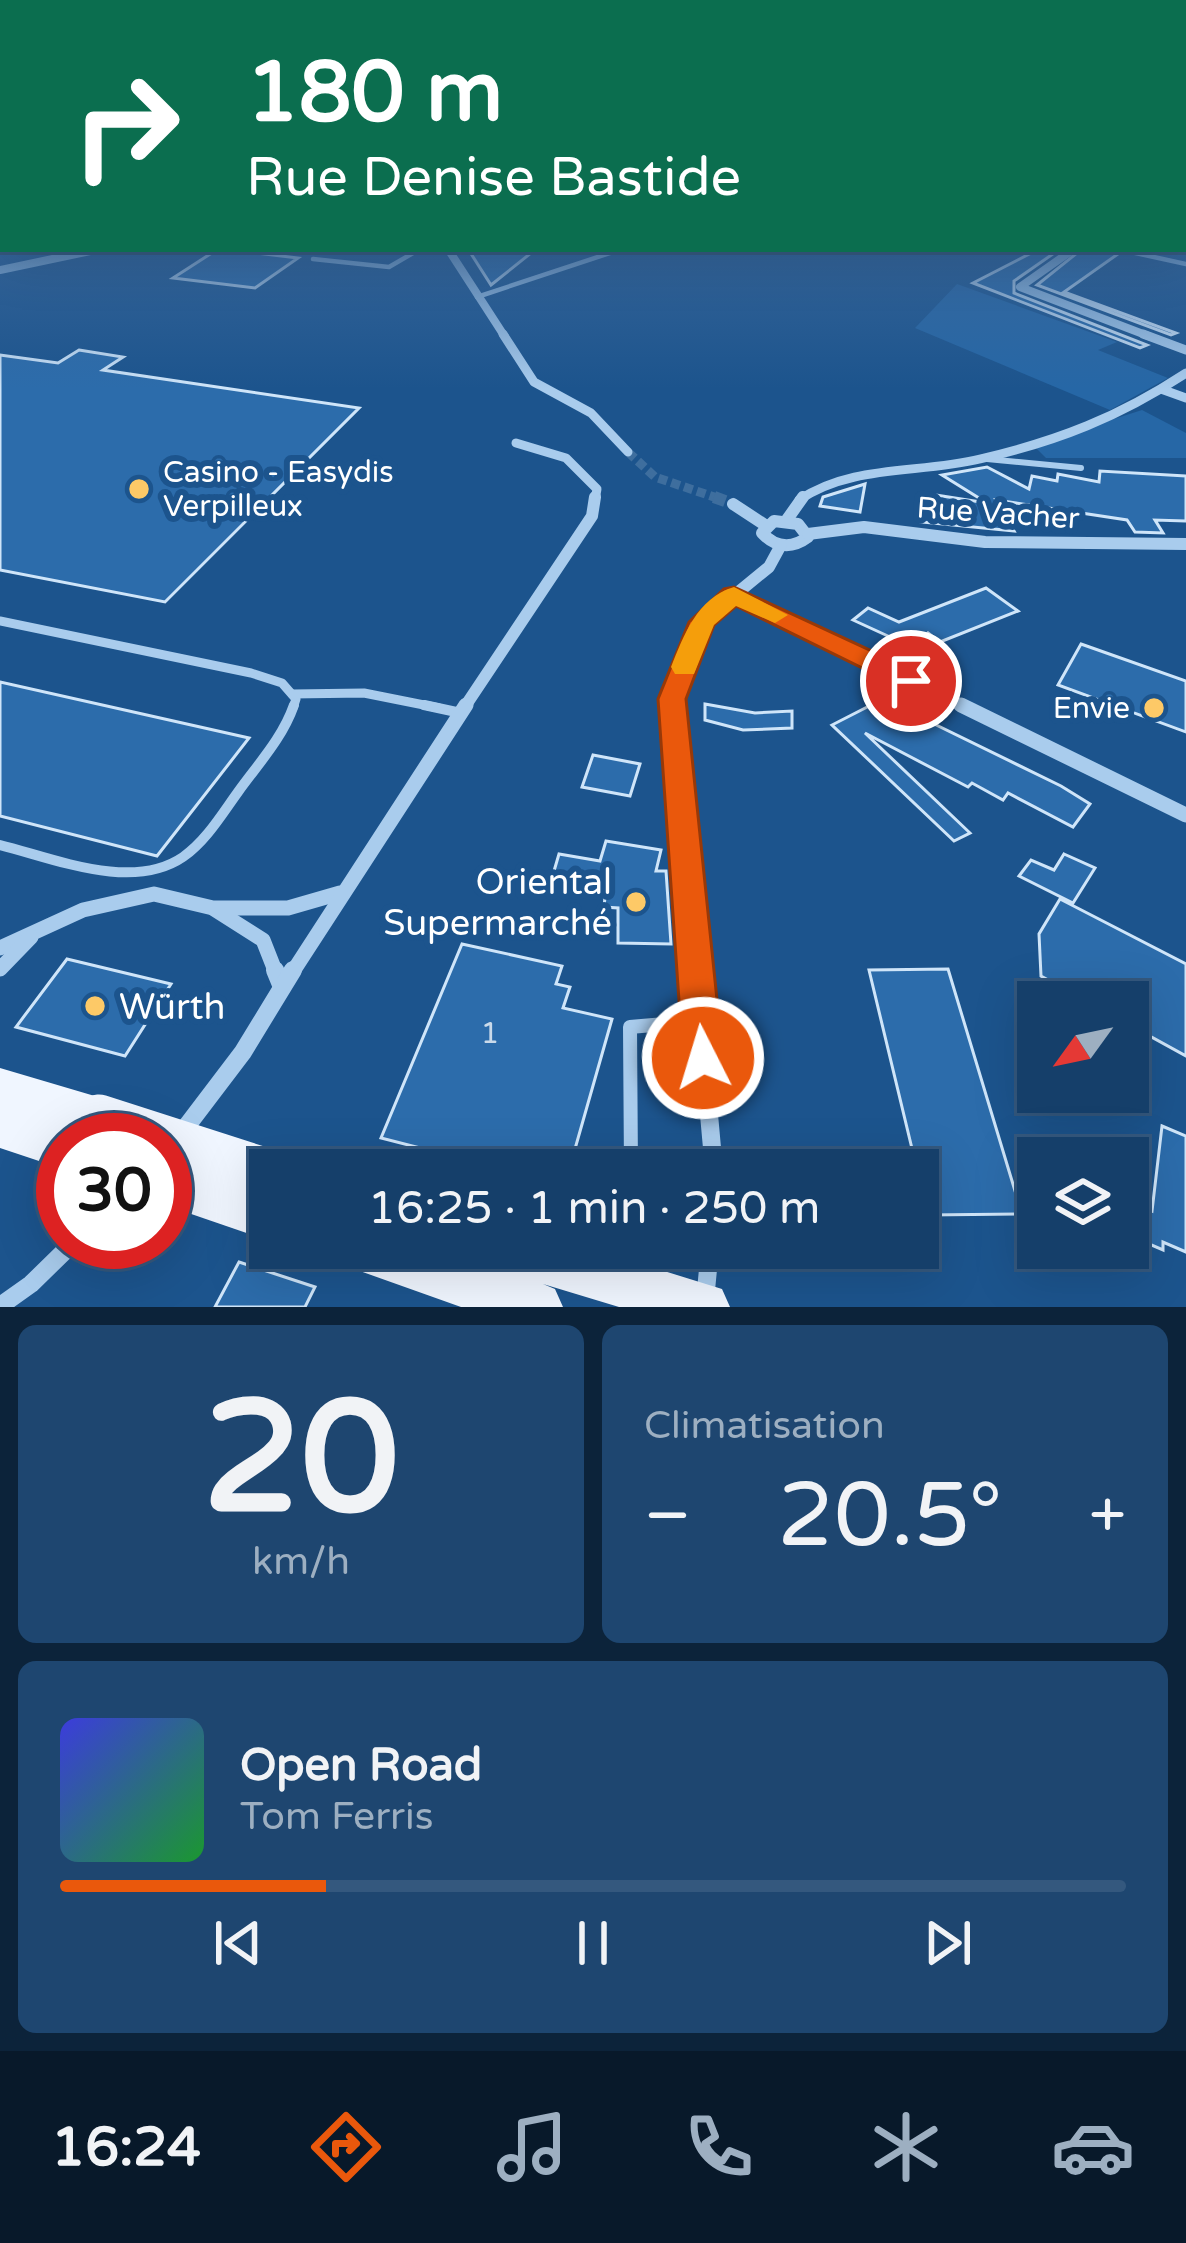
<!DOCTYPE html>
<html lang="fr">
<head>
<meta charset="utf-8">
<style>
	body { margin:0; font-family:"Varela Round",sans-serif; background:#1e4670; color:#f1f3f6; height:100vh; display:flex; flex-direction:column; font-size:45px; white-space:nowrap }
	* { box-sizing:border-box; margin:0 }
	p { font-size:39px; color:#9dafc1 }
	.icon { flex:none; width:66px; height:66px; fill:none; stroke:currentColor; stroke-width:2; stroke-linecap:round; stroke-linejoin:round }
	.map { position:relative; height:1307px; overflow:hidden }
	.details { display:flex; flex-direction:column; gap:18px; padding:18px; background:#0c233a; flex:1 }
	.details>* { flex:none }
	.banner { position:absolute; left:0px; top:0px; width:1188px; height:252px; box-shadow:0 12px 48px #0002,0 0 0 3px #34587e; background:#0b6e4f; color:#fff; overflow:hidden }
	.needle { width:78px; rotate:237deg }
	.tools { position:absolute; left:1017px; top:981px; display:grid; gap:24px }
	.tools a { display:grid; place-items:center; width:132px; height:132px; border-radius:0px; background:#153f6a; box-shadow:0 12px 48px #0002,0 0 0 3px #34587e; font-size:60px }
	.speed { position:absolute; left:36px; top:1113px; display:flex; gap:24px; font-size:60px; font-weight:700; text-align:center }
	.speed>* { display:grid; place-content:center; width:156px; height:156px; border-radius:50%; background:#153f6a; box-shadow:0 12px 48px #0002,0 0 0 3px #34587e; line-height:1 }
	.speed .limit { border:18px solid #d22; background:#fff; color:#111 }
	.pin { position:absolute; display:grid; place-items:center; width:102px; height:102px; color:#fff; margin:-51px; border:6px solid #fff; border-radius:50%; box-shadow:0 3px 12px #0007 }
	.me { position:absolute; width:132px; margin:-66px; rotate:355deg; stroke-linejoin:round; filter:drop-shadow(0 0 9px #0008) }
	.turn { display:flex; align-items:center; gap:42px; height:252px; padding:0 48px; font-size:54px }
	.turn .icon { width:156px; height:156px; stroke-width:2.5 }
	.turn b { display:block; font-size:84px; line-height:102px }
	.big { font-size:90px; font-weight:600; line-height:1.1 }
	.details .widget { flex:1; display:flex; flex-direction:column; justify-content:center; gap:18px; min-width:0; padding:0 42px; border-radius:18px; background:#1e4670 }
	.details .dial { align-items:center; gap:0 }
	.dial b { font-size:156px; line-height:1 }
	.song { display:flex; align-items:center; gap:36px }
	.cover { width:144px; height:144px; border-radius:18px; background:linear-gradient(135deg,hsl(240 70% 55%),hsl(130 70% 35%)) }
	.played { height:12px; border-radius:6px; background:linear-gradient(90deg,#ea580c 25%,#34587e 25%) }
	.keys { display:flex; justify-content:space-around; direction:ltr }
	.heat { display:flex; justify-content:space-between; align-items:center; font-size:66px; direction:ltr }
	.details .tiles { flex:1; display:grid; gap:18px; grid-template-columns:1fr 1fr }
	.widget:last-child { grid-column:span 2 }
	.trip { position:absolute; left:249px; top:1149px; width:690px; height:120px; border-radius:0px; background:#153f6a; box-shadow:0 12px 48px #0002,0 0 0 3px #34587e; font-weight:600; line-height:120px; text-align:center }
	.tabs { display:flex; height:192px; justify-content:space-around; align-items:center; background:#08192a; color:#9dafc1 }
	.tabs .icon { width:84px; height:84px }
	.tabs .active { color:#ea580c }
	.tabs b { font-size:54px; color:#f1f3f6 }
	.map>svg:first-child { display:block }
	.green { fill:#2667a6 }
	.building { fill:#2c6cab; stroke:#cfe5f9; stroke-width:3 }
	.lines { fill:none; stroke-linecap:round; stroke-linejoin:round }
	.street-tunnel-far1 { stroke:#3e6e9e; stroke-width:9; stroke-dasharray:9 4.5; stroke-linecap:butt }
	.street-tunnel { stroke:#3e6e9e; stroke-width:12; stroke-dasharray:12 6; stroke-linecap:butt }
	.lane-far4 { stroke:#a9cced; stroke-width:4.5 }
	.lane-far3 { stroke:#a9cced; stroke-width:6 }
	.lane-far2 { stroke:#a9cced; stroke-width:9 }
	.lane-far1 { stroke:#a9cced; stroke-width:10 }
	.lane { stroke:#a9cced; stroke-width:14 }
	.street-far4 { stroke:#a9cced; stroke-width:8 }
	.street-far3 { stroke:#a9cced; stroke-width:9 }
	.street-far2 { stroke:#a9cced; stroke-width:12 }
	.street-far1 { stroke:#a9cced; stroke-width:15 }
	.street { stroke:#a9cced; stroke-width:18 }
	.primary { fill:#f0f6ff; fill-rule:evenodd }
	.primary-bridge { stroke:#f0f6ff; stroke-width:45 }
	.route { fill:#ea580c; stroke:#983908; stroke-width:3 }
	.slow { fill:#f59e0b }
	.poi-dot { fill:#fdc967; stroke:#1c548d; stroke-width:4.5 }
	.labels { text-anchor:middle; stroke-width:12; stroke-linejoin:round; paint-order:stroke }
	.poi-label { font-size:30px; fill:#fff; stroke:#1c548d; text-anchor:start }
	.street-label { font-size:30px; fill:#fff; stroke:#1c548d }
	.near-number-label { font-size:30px; fill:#cadaea }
	.near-poi-label { font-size:36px; fill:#fff; stroke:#1c548d; text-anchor:end }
</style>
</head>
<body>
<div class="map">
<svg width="1186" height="1307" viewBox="0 0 1186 1307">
	<rect width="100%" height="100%" fill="#1c548d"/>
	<g class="green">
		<path d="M957,284L1117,342L1098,350L1168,378L1110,410L915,328Z"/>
		<path d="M1142,410L1186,433V458H1046L1033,445Z"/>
	</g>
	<g class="building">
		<path d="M218,249H223L298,258L255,288L173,278Z"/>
		<path d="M468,249H536L491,285Z"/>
		<path d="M1039,249H1060L1014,281V293L1147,345L1140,348L973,283Z"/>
		<path d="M1082,249H1125L1064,292L1176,333L1171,335L1037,285Z"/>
		<path d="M79,350L123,357L103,370L359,408L165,602L0,570V355L58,363Z"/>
		<path d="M987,467L1029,489L1032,476L1057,481L1058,474L1099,482L1100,471L1186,476V521L1155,520L1163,533L1135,532L1127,520L996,500L1014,531L921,522L923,493L987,503L942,475Z"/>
		<path d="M865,484L860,512L820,506L823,497Z"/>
		<path d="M986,588L1018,611L940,642L928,633L912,647L853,620L868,608L899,622Z"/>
		<path d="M1081,644L1186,681V732L1058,685Z"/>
		<path d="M0,682L249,738L157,856L0,816Z"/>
		<path d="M883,699L1061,786L1090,804L1073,827L1008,793L1003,800L972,783L968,787L865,733L970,833L954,841L832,725Z"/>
		<path d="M705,704L755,713L792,711V728L743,730L705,720Z"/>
		<path d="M593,755L640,764L630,796L582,787Z"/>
		<path d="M606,841L661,850L656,871H666L671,944L618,943V908L604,907L605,897L549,888L559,854L600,861Z"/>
		<path d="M1064,854L1095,868L1073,903L1019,876L1031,860L1054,870Z"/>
		<path d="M1060,899L1186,964V1056L1128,1024V1002H1088L1041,976L1039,934Z"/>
		<path d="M462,944L562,966L556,984L570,987L563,1008L612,1019L569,1170H506L381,1138Z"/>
		<path d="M67,959L171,984L125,1056L16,1027Z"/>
		<path d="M948,969L1022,1214L928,1215L869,970Z"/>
		<path d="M1162,1126L1186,1136V1252L1163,1242V1250L1128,1235V1200L1152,1211Z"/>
		<path d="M239,1262L315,1287L305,1307H215Z"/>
	</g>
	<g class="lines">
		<path class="street-tunnel-far1" d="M628,452L655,477L723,500"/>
		<path class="street-tunnel" d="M714,497L733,504"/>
		<g class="lane-far4">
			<path d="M1131,252L1186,264"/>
			<path d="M313,259L389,267L420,249"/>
			<path d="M477,297L622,249"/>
		</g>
		<path class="lane-far3" d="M987,459L1081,468"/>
		<g class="lane-far2">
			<path d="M0,621L251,673L282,683L296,699L293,708"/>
			<path d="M292,694L364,693L439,708"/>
		</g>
		<g class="lane-far1">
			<path d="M424,705L461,713"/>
			<path d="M0,845C53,858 132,892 183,857C206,841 222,814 238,792C258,764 282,739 294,705"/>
		</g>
		<path class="lane" d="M631,1170L630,1027L699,1021"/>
		<g class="street-far4">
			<path d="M448,249L505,337"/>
			<path d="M1074,249L1020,287L1151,337"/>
			<path d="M0,270L100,249"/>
		</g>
		<g class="street-far3">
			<path d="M503,334L534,382L591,413L628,452"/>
			<path d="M1143,334L1186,350"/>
			<path d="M1161,389L1186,398"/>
			<path d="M516,443L566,458L597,489L595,500"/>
			<path d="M799,500C852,464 919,474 980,459C1058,441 1119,417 1186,373"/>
		</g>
		<g class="street-far2">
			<path d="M733,504L765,525"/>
			<path d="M774,521L798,524L808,537C792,549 776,548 762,533Z"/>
			<path d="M786,521L803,497"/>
			<path d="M808,534L864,527L985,542L1186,544"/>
			<path d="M734,595L967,708"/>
			<path d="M464,708L592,516L595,497"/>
			<path d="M673,708L672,699L702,622L769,567L781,545"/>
		</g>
		<g class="street-far1">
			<path d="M673,705L696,973"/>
			<path d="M961,705L1186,815"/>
			<path d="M214,909L263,940L276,973"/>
			<path d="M0,948L83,910L154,894L213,908H288L340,893"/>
			<path d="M0,969L31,937"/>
			<path d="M292,973L466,705"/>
		</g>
		<g class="street">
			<path d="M275,970L282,987"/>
			<path d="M696,970L714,1170"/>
			<path d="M183,1131L243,1052L293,970"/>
			<path d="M705,1301L710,1248"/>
			<path d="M0,1306L31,1284L74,1242"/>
		</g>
		<g class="primary">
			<path d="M0,1068L115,1102L122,1117L115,1132L99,1138L80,1133L83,1140H63V1169L0,1148Z"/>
			<path d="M165,1159L270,1193V1241L165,1205Z"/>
			<path d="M335,1248H435L489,1266L481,1248H590L722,1289L730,1307H619L543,1284L555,1289L563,1307H461L343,1265Z"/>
		</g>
		<path class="primary-bridge" d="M99,1117L270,1172"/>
	</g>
	<linearGradient id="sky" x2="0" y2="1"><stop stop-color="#0f2e4e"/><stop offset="0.53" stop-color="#3a679a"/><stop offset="1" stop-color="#3a679a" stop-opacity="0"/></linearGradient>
	<rect width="1186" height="389" fill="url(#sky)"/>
	<path class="route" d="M734,587L921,674L925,681L921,687H901L736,606L714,625L686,699L723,1058L717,1071L703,1076L689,1071L683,1058L658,699L689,622L724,589Z"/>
	<path class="slow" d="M734,587L788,615L775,623L736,606L714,625L694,674H675L671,667C684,635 697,598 734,587Z"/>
	<g class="poi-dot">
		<circle cx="139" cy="489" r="12"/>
		<circle cx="1154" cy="708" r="12"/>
		<circle cx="636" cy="902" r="12"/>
		<circle cx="95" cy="1006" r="12"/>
	</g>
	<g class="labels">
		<g class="poi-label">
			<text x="163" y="482">Casino - Easydis<tspan x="163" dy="34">Verpilleux</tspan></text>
			<text x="1130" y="718" text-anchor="end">Envie</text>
		</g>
		<g class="street-label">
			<text transform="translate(998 513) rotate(4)" y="10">Rue Vacher</text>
		</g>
		<g class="near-number-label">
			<text x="490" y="1043">1</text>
		</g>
		<g class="near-poi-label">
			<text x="612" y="894">Oriental<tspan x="612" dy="41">Supermarché</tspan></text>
			<text x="119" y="1019" text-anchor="start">Würth</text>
		</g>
	</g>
</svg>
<div class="tools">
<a><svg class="needle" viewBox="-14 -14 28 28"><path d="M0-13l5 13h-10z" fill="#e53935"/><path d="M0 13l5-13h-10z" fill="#9dafc1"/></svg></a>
<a><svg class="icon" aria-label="layers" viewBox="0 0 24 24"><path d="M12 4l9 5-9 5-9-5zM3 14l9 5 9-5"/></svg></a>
</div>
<div class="speed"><div class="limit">30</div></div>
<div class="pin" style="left:911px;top:681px;background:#d93025"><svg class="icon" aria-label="arrive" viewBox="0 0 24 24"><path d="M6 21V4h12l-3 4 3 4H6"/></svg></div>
<svg class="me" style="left:703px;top:1058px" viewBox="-20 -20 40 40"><circle r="17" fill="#ea580c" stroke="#fff" stroke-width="3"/><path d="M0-11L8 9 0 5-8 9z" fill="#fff"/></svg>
<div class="trip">16:25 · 1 min · 250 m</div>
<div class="banner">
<div class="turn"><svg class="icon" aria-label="right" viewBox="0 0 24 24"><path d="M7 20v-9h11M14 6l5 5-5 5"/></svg><div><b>180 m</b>Rue Denise Bastide</div></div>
</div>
</div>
<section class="details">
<div class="tiles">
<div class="widget dial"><b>20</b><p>km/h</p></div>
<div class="widget"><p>Climatisation</p>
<div class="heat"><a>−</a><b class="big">20.5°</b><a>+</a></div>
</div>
<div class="widget">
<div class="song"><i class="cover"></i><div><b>Open Road</b><p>Tom Ferris</p></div></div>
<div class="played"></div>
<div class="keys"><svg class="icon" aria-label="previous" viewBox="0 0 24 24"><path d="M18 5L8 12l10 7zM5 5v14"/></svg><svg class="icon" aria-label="pause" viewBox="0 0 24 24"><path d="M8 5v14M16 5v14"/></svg><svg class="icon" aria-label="next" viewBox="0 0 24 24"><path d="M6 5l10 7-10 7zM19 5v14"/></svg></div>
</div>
</div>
</section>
<nav class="tabs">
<b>16:24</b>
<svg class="icon active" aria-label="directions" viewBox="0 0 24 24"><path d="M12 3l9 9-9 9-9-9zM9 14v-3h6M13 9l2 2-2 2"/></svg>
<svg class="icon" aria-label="music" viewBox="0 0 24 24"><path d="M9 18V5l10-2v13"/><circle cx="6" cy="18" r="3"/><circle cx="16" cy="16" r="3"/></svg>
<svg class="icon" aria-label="phone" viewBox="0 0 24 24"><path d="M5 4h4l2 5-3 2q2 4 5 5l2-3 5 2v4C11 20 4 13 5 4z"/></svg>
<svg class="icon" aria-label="climate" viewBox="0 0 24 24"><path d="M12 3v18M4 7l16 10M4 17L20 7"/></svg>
<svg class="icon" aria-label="car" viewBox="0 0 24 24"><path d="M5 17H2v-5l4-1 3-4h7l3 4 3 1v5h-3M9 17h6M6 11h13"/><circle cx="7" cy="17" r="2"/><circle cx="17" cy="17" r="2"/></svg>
</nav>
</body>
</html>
